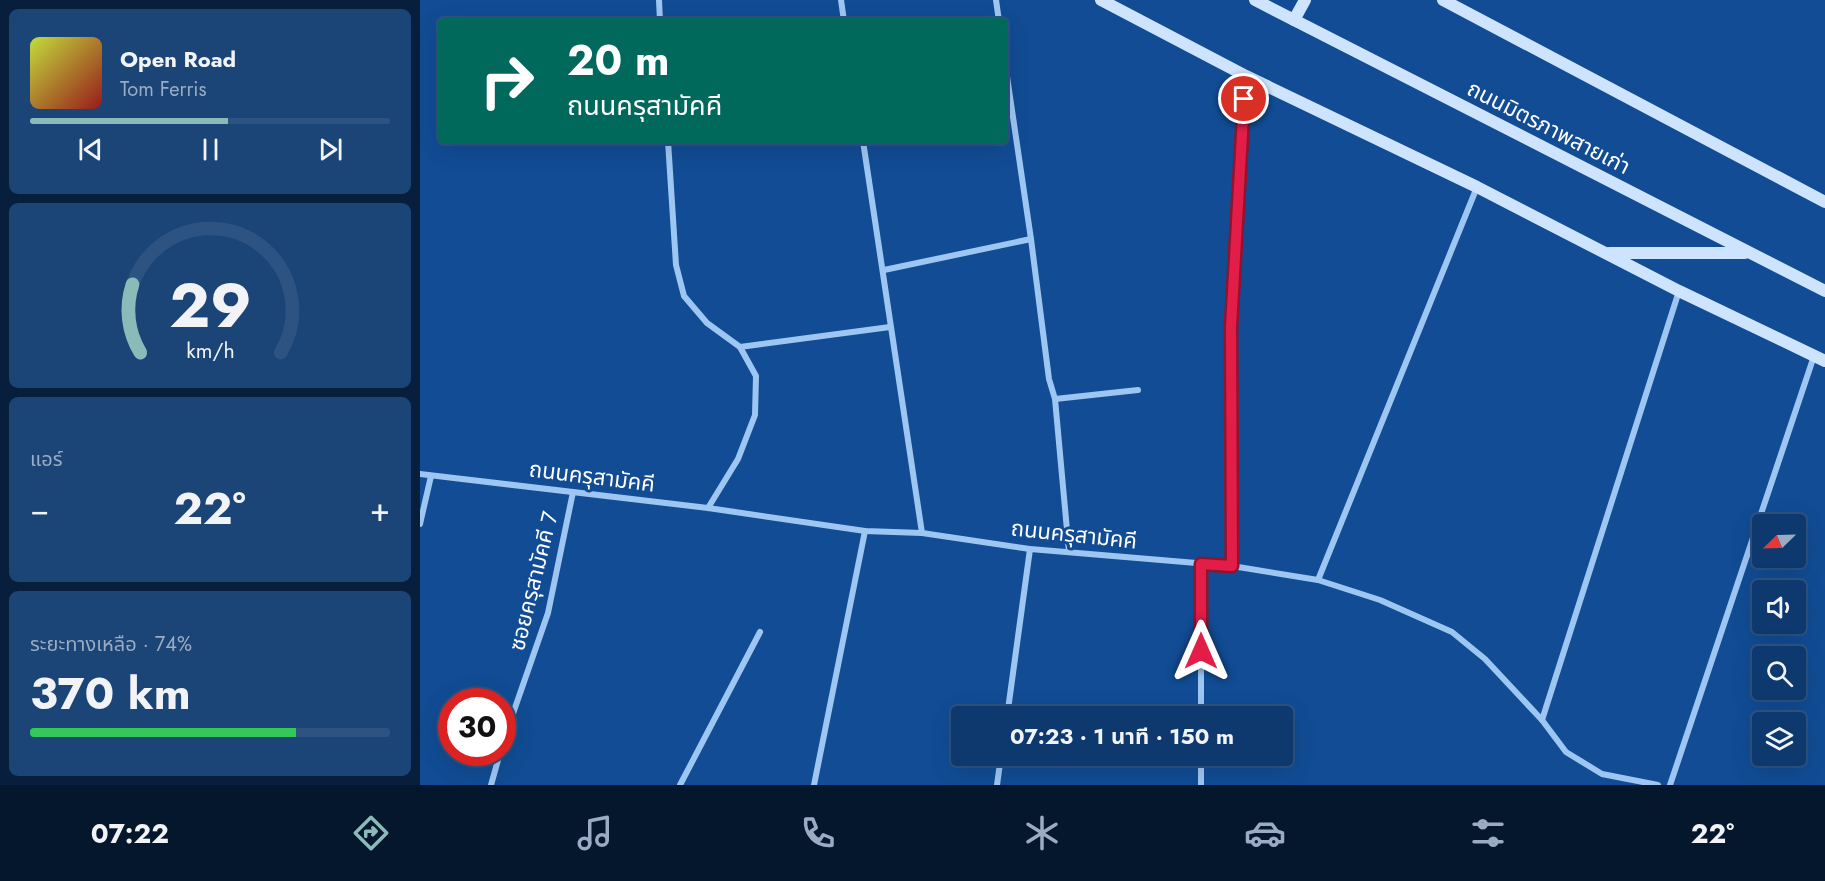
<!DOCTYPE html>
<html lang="th">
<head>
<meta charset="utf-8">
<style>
	body { margin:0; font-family:Jost,"Noto Sans Thai",sans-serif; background:#1b4477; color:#f1f3f6; height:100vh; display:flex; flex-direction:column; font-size:22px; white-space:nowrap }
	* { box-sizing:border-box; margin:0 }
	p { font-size:20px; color:#9aacc3 }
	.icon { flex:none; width:33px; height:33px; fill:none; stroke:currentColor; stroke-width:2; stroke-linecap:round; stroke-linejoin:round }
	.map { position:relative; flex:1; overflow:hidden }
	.sheet { display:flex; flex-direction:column; gap:9px; padding:9px; background:#071f3d; width:420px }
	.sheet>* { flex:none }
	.guide { position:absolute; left:18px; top:18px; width:570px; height:126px; border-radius:6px; box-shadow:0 6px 24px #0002,0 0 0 2px #2d5382; background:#00695c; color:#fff; overflow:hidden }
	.needle { width:39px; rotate:247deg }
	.controls { position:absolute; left:1332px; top:514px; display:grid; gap:12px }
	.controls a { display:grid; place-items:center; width:54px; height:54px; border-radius:6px; background:#0d396f; box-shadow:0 6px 24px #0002,0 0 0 2px #2d5382; font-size:30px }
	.speed { position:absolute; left:18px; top:688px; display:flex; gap:12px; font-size:30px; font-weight:700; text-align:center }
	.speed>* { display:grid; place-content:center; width:78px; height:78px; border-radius:50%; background:#0d396f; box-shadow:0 6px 24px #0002,0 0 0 2px #2d5382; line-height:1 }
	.speed .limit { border:9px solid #d22; background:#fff; color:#111 }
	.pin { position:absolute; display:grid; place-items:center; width:51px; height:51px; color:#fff; margin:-26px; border:3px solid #fff; border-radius:50%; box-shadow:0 2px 6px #0007 }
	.me { position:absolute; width:66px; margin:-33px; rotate:0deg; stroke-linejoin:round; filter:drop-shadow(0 0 4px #0008) }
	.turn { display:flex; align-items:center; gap:21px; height:126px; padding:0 30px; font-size:27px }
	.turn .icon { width:78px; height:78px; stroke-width:2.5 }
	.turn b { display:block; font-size:42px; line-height:51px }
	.big { font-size:45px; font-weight:700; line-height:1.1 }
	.sheet .tile { flex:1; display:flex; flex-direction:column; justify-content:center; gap:9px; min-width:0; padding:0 21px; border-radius:9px; background:#1b4477 }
	.sheet .dial { align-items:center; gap:0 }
	.dial svg { height:156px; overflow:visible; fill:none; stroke:#2d5382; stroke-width:7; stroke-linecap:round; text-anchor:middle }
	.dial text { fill:#f1f3f6; stroke:none }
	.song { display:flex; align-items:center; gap:18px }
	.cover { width:72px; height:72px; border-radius:9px; background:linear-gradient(135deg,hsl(70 70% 55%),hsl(0 70% 35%)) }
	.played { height:6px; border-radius:3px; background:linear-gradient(90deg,#8bbbb9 55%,#2d5382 55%) }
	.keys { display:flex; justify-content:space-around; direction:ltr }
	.heat { display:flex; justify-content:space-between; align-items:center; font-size:33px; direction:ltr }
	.charge { height:9px; border-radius:4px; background:linear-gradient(90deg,#34c759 74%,#2d5382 0) }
	.trip { position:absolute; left:531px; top:706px; width:342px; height:60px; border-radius:6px; background:#0d396f; box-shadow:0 6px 24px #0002,0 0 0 2px #2d5382; font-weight:700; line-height:60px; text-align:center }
	.tabs { display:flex; height:96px; justify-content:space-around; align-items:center; background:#05172c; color:#9aacc3 }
	.tabs .icon { width:42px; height:42px }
	.tabs .on { color:#8bbbb9 }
	.tabs b { font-size:27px; color:#f1f3f6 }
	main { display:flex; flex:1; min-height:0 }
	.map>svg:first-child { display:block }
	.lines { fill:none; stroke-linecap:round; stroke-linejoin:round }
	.minor { stroke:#9ec6f3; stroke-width:6 }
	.secondary { stroke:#cee3fd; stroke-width:12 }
	.route-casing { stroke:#92132f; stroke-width:15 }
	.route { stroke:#e11d48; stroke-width:10 }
	.labels { text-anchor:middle; stroke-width:6; stroke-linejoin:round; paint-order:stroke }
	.street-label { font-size:22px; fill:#fff; stroke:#114c94 }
</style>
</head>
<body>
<main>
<section class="sheet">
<div class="tile">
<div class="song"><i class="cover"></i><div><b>Open Road</b><p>Tom Ferris</p></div></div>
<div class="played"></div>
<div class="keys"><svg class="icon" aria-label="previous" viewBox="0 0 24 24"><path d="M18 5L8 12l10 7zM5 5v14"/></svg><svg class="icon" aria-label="pause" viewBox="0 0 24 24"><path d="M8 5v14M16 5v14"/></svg><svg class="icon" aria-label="next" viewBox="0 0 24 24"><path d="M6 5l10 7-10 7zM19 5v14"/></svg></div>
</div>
<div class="tile dial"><svg viewBox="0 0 100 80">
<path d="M14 69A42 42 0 1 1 86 69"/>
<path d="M14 69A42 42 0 0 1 10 34" stroke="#8bbbb9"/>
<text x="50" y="56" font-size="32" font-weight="700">29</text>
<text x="50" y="72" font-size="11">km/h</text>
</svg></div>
<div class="tile"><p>แอร์</p>
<div class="heat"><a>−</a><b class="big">22°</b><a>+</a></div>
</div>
<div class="tile"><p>ระยะทางเหลือ · 74%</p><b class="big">370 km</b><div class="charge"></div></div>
</section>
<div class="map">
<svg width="1405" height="785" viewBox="0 0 1405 785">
	<rect width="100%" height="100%" fill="#114c94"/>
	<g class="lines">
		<g class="minor">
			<path d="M239,0L240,21"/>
			<path d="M421,0L424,21"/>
			<path d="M576,0L579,21"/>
			<path d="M585,63L611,239L629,379L635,399L718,390"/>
			<path d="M248,141L256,265L264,296L287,323L320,347L336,376L335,415L318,459L288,508"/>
			<path d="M443,141L502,533"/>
			<path d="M464,270L611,239"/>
			<path d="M320,347L470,327"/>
			<path d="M635,399L649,552"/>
			<path d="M0,474L288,508L445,531L502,533L610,549L812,566L898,580L960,600L1032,632L1065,659L1122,720L1146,752L1182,774L1238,785"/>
			<path d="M0,524L11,476"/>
			<path d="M781,564V717"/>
			<path d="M812,566L811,327L825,77"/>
			<path d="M898,580L1057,187"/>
			<path d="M587,717L610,549"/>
			<path d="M1122,720L1259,291"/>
			<path d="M82,745L128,613L153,492"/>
			<path d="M781,756V785"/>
			<path d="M71,785L80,753"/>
			<path d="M260,785L340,632"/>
			<path d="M394,785L445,531"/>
			<path d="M577,785L581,756"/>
			<path d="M1250,785L1394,356"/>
		</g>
		<g class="secondary">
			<path d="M681,0L826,76L1057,187L1259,291L1405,361"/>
			<path d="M835,0L1405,291"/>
			<path d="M1023,0L1405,202"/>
			<path d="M874,20L885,0"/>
			<path d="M1189,253H1325"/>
		</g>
	</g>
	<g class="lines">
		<defs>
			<path id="route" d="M781,651V564L812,566L811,327L824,99"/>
		</defs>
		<use href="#route" class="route-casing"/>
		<use href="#route" class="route"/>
	</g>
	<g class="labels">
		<g class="street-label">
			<text transform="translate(1129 127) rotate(27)" y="8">ถนนมิตรภาพสายเก่า</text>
			<text transform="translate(172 476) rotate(7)" y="8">ถนนครุสามัคคี</text>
			<text transform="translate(654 534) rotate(6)" y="8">ถนนครุสามัคคี</text>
			<text transform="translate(113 581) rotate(-76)" y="8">ซอยครุสามัคคี 7</text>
		</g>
	</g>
</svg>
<div class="controls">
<a><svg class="needle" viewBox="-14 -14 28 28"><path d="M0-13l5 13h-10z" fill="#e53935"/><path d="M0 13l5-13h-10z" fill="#9aacc3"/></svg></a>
<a><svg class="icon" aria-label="sound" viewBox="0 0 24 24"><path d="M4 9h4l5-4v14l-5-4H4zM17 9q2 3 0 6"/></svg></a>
<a><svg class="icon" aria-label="search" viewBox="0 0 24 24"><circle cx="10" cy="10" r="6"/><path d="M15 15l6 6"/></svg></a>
<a><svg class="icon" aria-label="layers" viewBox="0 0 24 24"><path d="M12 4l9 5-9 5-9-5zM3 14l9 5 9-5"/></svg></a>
</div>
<div class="speed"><div class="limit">30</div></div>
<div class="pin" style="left:824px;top:99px;background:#d93025"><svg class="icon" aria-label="arrive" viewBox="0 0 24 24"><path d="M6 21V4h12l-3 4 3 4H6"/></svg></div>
<svg class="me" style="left:781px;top:651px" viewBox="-20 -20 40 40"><path d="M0-17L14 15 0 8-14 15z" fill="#e11d48" stroke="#fff" stroke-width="4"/></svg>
<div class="trip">07:23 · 1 นาที · 150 m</div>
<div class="guide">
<div class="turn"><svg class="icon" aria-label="right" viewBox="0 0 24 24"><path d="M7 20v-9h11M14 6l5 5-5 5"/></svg><div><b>20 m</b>ถนนครุสามัคคี</div></div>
</div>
</div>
</main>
<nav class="tabs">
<b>07:22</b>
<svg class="icon on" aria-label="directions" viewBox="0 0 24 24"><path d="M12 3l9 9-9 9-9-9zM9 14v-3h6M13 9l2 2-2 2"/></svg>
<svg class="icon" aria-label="music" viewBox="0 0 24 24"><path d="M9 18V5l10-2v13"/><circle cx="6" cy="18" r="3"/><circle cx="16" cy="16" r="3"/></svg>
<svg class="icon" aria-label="phone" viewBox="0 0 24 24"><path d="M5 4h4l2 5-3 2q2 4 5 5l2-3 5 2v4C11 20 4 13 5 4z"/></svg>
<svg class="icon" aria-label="climate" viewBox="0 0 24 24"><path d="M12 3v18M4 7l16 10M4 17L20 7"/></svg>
<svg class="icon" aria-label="car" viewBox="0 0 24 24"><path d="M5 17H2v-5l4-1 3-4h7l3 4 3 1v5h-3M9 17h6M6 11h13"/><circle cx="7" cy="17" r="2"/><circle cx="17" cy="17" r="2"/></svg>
<svg class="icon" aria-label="filters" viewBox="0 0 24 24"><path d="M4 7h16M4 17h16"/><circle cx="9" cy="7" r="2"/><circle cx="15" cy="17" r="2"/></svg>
<b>22°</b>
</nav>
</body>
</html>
